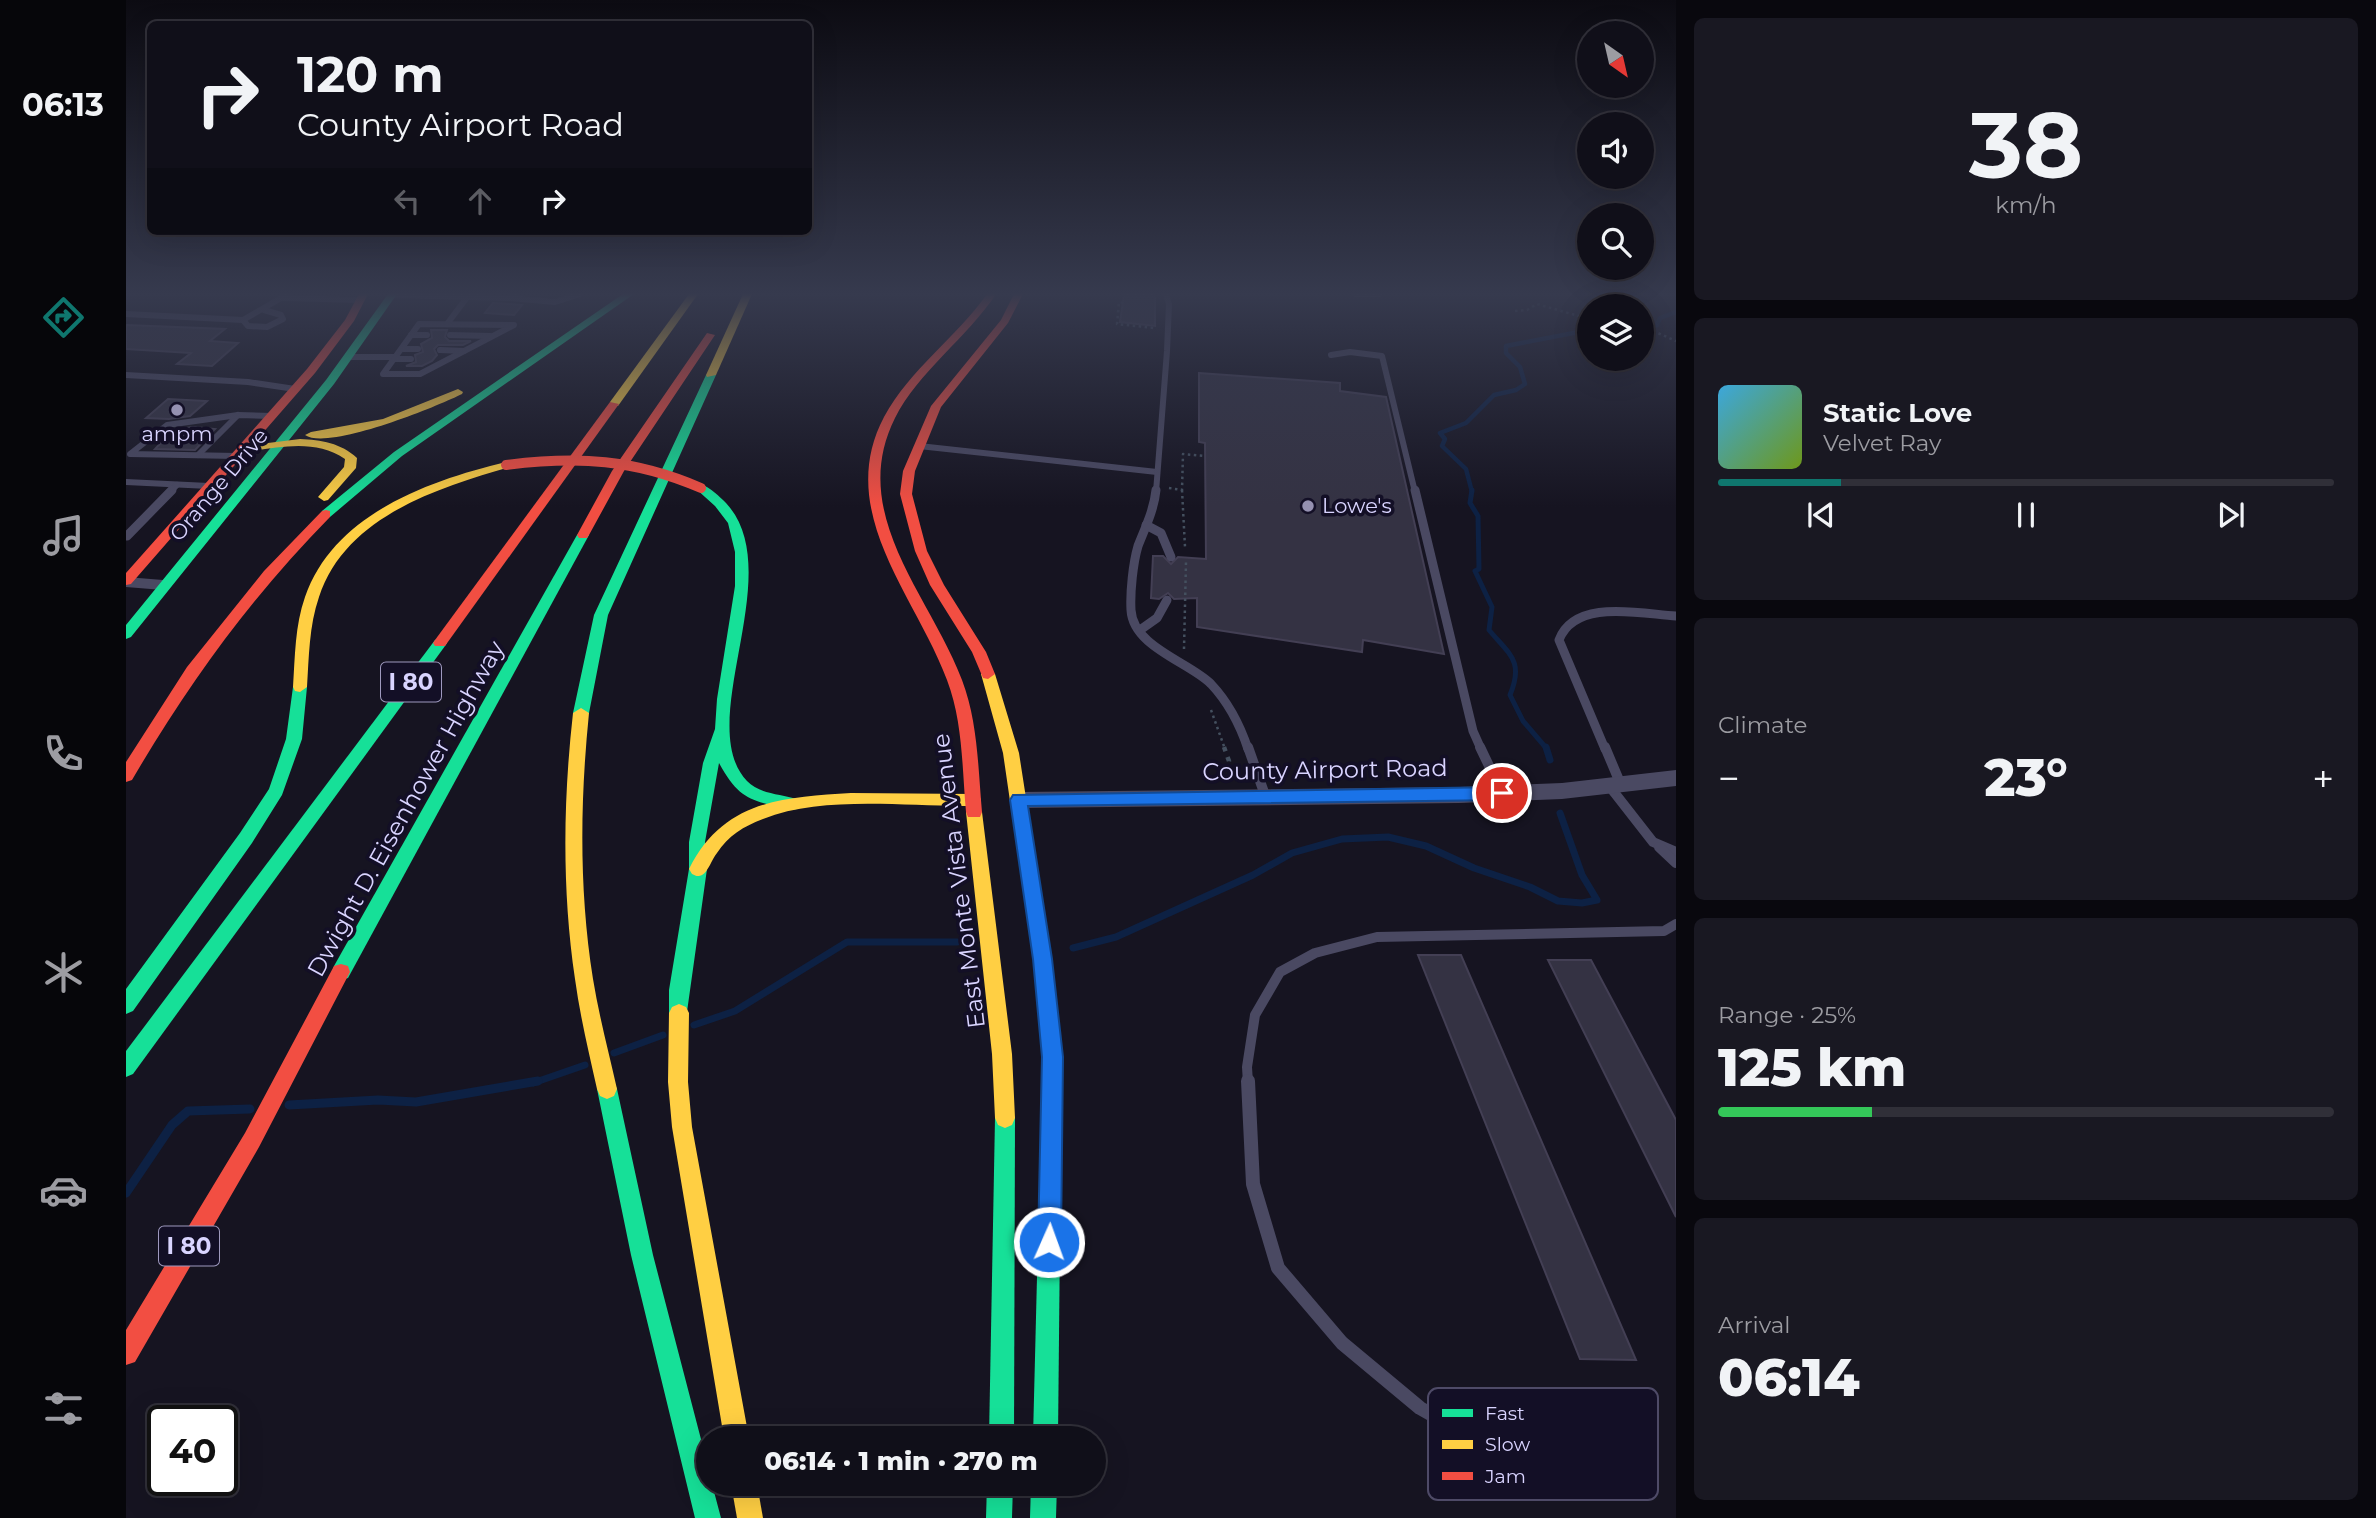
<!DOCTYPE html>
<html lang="en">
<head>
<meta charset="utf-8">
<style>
	body { margin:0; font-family:Montserrat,sans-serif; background:#191822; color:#f1f3f6; height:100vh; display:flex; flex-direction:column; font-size:26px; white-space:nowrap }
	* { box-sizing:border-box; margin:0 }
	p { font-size:23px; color:#9c9ca2 }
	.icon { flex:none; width:38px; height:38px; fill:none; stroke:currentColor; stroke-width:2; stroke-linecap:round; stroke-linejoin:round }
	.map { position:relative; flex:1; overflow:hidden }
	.drawer { display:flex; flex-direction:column; gap:18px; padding:18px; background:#09080e; width:700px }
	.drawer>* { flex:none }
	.guide { position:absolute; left:21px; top:21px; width:665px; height:214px; border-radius:10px; box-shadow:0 7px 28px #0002,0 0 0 2px #302f38; background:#100f19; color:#f1f3f6; overflow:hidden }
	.needle { width:46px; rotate:146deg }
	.buttons { position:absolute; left:1451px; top:21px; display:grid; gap:14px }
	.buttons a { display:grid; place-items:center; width:77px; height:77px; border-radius:50%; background:#100f19; box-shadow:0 7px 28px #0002,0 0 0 2px #302f38; font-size:35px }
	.speed { position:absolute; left:21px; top:1405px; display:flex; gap:14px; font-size:35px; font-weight:700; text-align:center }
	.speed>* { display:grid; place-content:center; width:91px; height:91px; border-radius:50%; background:#100f19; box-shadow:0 7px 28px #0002,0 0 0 2px #302f38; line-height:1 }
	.speed .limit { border:4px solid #111; border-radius:10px; background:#fff; color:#111 }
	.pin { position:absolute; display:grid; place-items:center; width:60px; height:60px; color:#fff; margin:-30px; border:4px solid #fff; border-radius:50%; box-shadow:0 2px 7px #0007 }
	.me { position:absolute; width:77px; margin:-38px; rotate:2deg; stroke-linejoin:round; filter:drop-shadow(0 0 5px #0008) }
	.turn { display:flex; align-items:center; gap:24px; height:147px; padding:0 35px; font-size:32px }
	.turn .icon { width:91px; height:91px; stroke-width:2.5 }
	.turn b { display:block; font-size:49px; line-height:60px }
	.lanes { display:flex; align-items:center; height:66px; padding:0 35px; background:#0003; justify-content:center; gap:35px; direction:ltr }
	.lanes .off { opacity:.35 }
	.big { font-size:52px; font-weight:800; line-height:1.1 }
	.drawer .widget { flex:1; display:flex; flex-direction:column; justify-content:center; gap:10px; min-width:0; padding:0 24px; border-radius:10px; background:#191822 }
	.drawer .dial { align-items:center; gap:0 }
	.dial b { font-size:91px; line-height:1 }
	.song { display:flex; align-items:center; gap:21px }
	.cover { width:84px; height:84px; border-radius:10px; background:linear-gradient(135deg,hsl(200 70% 55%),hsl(80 70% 35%)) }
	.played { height:7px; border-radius:4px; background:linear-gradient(90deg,#0f766e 20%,#302f38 20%) }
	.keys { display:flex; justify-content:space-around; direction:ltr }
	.heat { display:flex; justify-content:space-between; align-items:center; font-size:38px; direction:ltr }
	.charge { height:10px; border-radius:5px; background:linear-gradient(90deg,#34c759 25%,#302f38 0) }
	.trip { position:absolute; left:570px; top:1426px; width:410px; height:70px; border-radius:35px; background:#100f19; box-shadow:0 7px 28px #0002,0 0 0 2px #302f38; font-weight:800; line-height:70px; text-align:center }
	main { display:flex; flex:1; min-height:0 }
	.tabs { display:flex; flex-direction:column; width:126px; justify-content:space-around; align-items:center; background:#06060a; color:#9c9ca2 }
	.tabs .icon { width:49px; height:49px }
	.tabs .selected { color:#0f766e }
	.tabs b { font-size:32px; color:#f1f3f6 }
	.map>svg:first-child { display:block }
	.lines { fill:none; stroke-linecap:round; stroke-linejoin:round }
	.stream-far3 { stroke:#0d2144; stroke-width:4.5 }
	.stream-far2 { stroke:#0d2144; stroke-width:5 }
	.stream-far1 { stroke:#0d2144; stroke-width:7 }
	.stream { stroke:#0d2144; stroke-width:9 }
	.building { fill:#343243; stroke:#433f54; stroke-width:2 }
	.path-far1 { stroke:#44505f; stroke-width:2.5; stroke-dasharray:2.5 3.5; stroke-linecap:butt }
	.path { stroke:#44505f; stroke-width:4.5; stroke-dasharray:4.5 6; stroke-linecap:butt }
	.lane-far3 { stroke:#4a4962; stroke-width:6 }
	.lane-far2 { stroke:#4a4962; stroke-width:9 }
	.lane-far1 { stroke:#4a4962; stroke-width:10 }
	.lane { stroke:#4a4962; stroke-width:14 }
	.street { fill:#4a4962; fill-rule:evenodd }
	.fast { fill:#16e098; fill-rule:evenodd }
	.slow { fill:#ffcf43; fill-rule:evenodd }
	.jam { fill:#f24e42; fill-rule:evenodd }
	.jam-bridge { stroke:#f24e42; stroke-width:10 }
	.route { fill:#1a73e8; stroke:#114b97; stroke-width:2 }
	.poi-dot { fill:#9591b1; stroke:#130f26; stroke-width:2.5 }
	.labels { text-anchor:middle; stroke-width:7; stroke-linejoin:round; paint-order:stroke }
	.far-poi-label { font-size:21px; fill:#d9d4ff; stroke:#130f26 }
	.far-street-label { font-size:21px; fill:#d9d4ff; stroke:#130f26 }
	.shield { fill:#130f26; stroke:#9e99be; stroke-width:2 }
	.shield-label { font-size:23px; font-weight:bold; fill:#d9d4ff }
	.street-label { font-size:24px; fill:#d9d4ff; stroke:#130f26 }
	.key { fill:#130f26; stroke:#4e4a67; stroke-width:2 }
	.key-label { font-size:19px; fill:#d9d4ff }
</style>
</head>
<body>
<main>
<nav class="tabs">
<b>06:13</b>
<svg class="icon selected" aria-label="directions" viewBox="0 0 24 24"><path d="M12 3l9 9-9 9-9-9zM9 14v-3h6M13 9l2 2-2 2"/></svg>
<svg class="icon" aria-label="music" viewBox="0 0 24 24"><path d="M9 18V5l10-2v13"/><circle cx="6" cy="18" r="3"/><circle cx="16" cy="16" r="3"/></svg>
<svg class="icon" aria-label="phone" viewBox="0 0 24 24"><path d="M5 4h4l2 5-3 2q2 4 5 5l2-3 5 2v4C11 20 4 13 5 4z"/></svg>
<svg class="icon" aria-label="climate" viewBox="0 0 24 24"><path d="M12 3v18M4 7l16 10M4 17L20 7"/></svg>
<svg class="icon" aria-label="car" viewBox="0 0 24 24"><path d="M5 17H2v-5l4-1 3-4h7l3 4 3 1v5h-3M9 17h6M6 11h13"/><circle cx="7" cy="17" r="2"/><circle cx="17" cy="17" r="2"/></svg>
<svg class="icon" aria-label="filters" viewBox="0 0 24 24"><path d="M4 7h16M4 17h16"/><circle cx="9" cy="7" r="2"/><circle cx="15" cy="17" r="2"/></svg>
</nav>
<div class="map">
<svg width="1550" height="1518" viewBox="0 0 1550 1518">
	<rect width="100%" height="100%" fill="#161421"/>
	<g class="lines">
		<g class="stream-far3">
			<path d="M1516,328L1531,325L1534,318L1550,312"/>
			<path d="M1346,492L1340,469L1316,446L1319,439L1314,433L1340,423L1368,395L1390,390L1399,384L1394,367L1380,353V346L1463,330"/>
		</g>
		<path class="stream-far2" d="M1346,490L1344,503L1352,516L1353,569L1349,571L1366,607L1363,630C1384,655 1398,661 1384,695L1397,721L1421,749"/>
		<g class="stream-far1">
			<path d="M1420,747L1424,760"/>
			<path d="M947,948L990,937L1127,875L1166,853L1216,839L1262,837L1300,846L1348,868L1404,887L1432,901L1456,903L1471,900L1456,875L1434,813"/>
			<path d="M568,1025L609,1011L721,942H831"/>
			<path d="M488,1053L537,1035"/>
			<path d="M407,1083L459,1065"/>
		</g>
		<g class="stream">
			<path d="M163,1105L252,1100L290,1102L412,1081"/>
			<path d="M0,1193L46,1125L62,1111L124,1109"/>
		</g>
	</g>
	<g class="building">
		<path d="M998,294H1029V326L994,322Z"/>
		<path d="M367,303L384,304L396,305L388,315L359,313Z"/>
		<path d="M0,325L99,329L84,341L112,343L86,366L51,364L65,353L0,349Z"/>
		<path d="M305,330H321L319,337L323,341H345L337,345H312L308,349L311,355L306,361L296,366H280L290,362L289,355L297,352L295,344L306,338Z"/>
		<path d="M1073,373L1214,383V391L1260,397L1318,654L1237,640L1236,652L1071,627V598L1048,599L1042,593L1033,599L1025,598L1027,556H1037L1045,564L1052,557L1080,559L1079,443L1073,442Z"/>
		<path d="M42,399L81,401L64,416L43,419L20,418Z"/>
		<path d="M67,427L89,429L69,450L29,449L47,430Z"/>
		<path d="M1292,955H1335L1510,1360L1454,1359Z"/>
		<path d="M1422,960H1465L1550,1120V1217Z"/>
	</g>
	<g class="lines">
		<g class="path-far1">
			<path d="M997,303L993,302L991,324L1028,328"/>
			<path d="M1389,311L1401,310L1411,304L1463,319"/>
			<path d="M1516,326L1550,341"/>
			<path d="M1043,488L1056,490L1057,454L1079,456"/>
			<path d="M1056,490L1059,547"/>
			<path d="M1058,649L1060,562"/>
			<path d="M1085,710L1099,749"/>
		</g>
		<path class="path" d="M1098,747L1103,761L1099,775"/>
		<g class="lane-far3">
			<path d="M1229,294H1253"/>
			<path d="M266,295L384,298L390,294"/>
			<path d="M158,298L234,300"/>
			<path d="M384,298L429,302L454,294"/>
			<path d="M0,314L117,320L162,294"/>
			<path d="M117,320L122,326L141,327L157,319L155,315L138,310"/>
			<path d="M293,324L388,325L294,374H257Z"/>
			<path d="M321,324L342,296"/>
			<path d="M285,335H301"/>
			<path d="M324,335L364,336"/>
			<path d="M276,349H292"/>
			<path d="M314,350L338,351"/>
			<path d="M1205,355L1224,352L1256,356L1289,492"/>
			<path d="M225,357H270"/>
			<path d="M268,359H285"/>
			<path d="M0,375L122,382L169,389"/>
			<path d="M793,446L1031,472"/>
			<path d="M72,455L112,415"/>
			<path d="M111,456L4,454L41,425L112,415L146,416"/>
			<path d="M0,482L83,486"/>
			<path d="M44,492L51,485"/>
			<path d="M1030,492L1041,351L1043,304L1040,294"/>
		</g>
		<g class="lane-far2">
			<path d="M1030,490C1028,510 1019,528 1012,546C1007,563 1004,592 1005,610C1007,647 1063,662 1085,684C1103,703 1114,725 1122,749"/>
			<path d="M1289,490L1347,731L1355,749"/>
			<path d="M1020,525L1035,533L1045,557"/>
			<path d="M1,536L46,490"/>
			<path d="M1014,630L1031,618L1041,600"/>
			<path d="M1479,749L1433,640C1449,598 1515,614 1550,616"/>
		</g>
		<g class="lane-far1">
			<path d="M1122,747L1140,798"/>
			<path d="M1354,747L1376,793"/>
			<path d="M1479,747L1495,785"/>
			<path d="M1484,787L1527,842L1550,852"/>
			<path d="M1533,847L1550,863"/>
			<path d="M1122,1083L1121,1067L1129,1015L1154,972L1189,953L1251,937L1538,931L1550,924"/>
		</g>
		<path class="lane" d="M1122,1081L1127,1184L1152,1268L1216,1343L1294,1408L1345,1437"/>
		<g class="street">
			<path d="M0,577L37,580L45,585L37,590L0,587Z"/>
			<path d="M1550,770V786L1436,799L1333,803L893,808L886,806L883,800L886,794L893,792L1333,787L1436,783Z"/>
		</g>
		<g class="fast">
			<path d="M262,294H271L208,384L5,637L0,639V625L200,380Z"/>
			<path d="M497,294H508L276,456L204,517H196V511L268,452Z"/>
			<path d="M585,372L590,375L482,615L463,713L455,718L450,717L447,713L468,615L580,375Z"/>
			<path d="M575,484C585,488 593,496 600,503C664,572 566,723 621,781C633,794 655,794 671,799L673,804L671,809L665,810C625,800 614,801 593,763L579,842L581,869L560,1019L553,1022L546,1019L543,1013V990L563,869V842L577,763L589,729L591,699L609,586V552L602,523L589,506L569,488Z"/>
			<path d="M457,531L463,535L222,978L215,980L208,978L206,972L208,966L451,535Z"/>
			<path d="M314,638L321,643L319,646L7,1074L0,1077V1051L309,640Z"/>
			<path d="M174,682L181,687L176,739L156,795L126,843L7,1011L0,1014V989L114,833L143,789L160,739L167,687Z"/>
			<path d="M481,1079L488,1082L491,1089L527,1255L583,1470V1484H586L595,1518H569L505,1255L471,1089L474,1082Z"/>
			<path d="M879,1108L886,1111L889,1118L888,1438H863L869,1118L872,1111Z"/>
			<path d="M923,1226L931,1229L934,1237L932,1438H907L912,1237L915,1229Z"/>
			<path d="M861,1484H887L886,1518H860Z"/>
			<path d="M905,1484H931L930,1518H904Z"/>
		</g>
		<g class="slow">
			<path d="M563,294H572L492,406H484V402Z"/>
			<path d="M617,294H626L590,375L581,377L580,375Z"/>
			<path d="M332,389L337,392L336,394C310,407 202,451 179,435L185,432L257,419Z"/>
			<path d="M174,439C195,440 215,443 231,458L230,468L202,500L198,501L192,497L218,467L219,459C188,438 152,448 118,452L112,449L118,446Z"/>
			<path d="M380,462L386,465L384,467C311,488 219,517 193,597C183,626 183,657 181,687L174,692L169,691L167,687C169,657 169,625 179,597C208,514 302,481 380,462Z"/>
			<path d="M862,669L869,674L893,753L925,959L936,1057L934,1237L931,1245L923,1248L915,1245L912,1237L916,1057L907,959L877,753L855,674Z"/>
			<path d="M455,708L463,713C454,802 453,891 467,979C473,1016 483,1053 491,1089L488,1096L481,1099L474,1096L471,1089C463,1053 454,1016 449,979C436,891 437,802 447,713Z"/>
			<path d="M725,793L847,794L853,795L855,800L849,806L856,812L886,1054L889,1118L886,1125L879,1128L872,1125L869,1118L866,1054L840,812L845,806C780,807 698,795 637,819C618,826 602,836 591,853C586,859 582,872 576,875C572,877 570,876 566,874L563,869C597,801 656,797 725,793Z"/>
			<path d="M553,1004L560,1007L563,1013L562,1082L566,1127L623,1438H598L546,1127L542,1082L543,1013L546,1007Z"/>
			<path d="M605,1484H631L637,1518H611Z"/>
		</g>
		<g class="jam">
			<path d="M233,294H242L228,321L189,373L5,584L0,585V573L181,369L219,320Z"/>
			<path d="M861,294H870C841,338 792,372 769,418C721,514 804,595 836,680C852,722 852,768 856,812L854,817H842L840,812C836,768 837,722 821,680C790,596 708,512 758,417C784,369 830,338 861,294Z"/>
			<path d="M888,294H897L882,323L815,407L789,471L786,494L801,551L818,585L860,652L869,674L862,679L857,678L846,652L804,585L789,551L774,494L777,471L805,406L875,320Z"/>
			<path d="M581,333L589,335L498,471L463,535L461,538H453L451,535L486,471Z"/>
			<path d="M484,402L493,404L319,646H309L307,643L309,640Z"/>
			<path d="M200,510L204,511V517C126,596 62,684 6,780L0,782V762L61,667L138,571L196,511Z"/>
			<path d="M215,964L222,966L224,972L133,1147L9,1362L0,1365V1330L119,1133L208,966Z"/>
		</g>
		<path class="jam-bridge" d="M380,465C452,456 508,459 575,488"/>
	</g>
	<linearGradient id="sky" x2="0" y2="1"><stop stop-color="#0c0b12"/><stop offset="0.58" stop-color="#363a4e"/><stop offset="1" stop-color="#363a4e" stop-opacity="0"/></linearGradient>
	<rect width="1550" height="507" fill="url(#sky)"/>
	<path class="route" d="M1376,787L1384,793L1376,800L902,806L926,959L937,1057L935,1242L932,1251L923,1254L915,1251L912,1242L916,1057L907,959L884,800L887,795Z"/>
	<g class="poi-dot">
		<circle cx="51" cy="410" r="7"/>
		<circle cx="1182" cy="506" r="7"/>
	</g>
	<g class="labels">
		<g class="far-poi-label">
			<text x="51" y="441">ampm</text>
			<text x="1196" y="513" text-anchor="start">Lowe's</text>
		</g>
		<g class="far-street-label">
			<text transform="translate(93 485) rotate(-50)" y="7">Orange Drive</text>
		</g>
		<g class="shield">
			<rect x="255" y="662.5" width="60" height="39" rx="5"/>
			<rect x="33" y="1226.5" width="60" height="39" rx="5"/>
		</g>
		<g class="shield-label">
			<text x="285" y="690">I 80</text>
			<text x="63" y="1254">I 80</text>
		</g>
		<g class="street-label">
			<text transform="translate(1199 770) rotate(-1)" y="8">County Airport Road</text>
			<text transform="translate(280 809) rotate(-61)" y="8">Dwight D. Eisenhower Highway</text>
			<text transform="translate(833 881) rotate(-97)" y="8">East Monte Vista Avenue</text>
		</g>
	</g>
	<rect x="1302" y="1388" width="230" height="112" rx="10" class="key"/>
	<rect x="1316" y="1409" width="31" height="8" fill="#16e098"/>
	<rect x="1316" y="1440" width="31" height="9" fill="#ffcf43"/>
	<rect x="1316" y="1472" width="31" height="8" fill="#f24e42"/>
	<g class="key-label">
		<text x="1359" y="1420">Fast</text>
		<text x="1359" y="1451">Slow</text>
		<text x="1359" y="1483">Jam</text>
	</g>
</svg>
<div class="buttons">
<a><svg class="needle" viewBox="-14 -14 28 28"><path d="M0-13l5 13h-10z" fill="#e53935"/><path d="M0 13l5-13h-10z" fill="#9c9ca2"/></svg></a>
<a><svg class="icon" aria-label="sound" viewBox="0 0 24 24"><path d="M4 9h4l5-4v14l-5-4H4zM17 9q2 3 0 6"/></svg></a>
<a><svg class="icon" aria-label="search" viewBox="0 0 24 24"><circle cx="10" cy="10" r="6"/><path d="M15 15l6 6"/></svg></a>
<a><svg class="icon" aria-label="layers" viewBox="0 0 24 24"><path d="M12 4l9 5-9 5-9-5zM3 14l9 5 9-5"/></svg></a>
</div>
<div class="speed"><div class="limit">40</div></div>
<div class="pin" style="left:1376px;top:793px;background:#d93025"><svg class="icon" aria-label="arrive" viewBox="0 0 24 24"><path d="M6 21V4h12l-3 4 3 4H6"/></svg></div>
<svg class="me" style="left:923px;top:1242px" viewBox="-20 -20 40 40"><circle r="17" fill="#1a73e8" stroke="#fff" stroke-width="3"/><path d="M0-11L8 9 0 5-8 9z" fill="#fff"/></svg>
<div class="trip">06:14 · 1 min · 270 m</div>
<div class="guide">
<div class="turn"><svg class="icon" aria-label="right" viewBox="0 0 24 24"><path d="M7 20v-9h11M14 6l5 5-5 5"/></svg><div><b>120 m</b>County Airport Road</div></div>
<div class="lanes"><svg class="icon off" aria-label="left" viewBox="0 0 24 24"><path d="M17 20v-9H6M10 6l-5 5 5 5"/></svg><svg class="icon off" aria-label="ahead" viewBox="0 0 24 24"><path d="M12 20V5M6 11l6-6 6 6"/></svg><svg class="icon" aria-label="right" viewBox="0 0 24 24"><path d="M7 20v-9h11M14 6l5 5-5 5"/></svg></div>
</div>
</div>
<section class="drawer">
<div class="widget dial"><b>38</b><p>km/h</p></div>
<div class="widget">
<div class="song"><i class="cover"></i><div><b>Static Love</b><p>Velvet Ray</p></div></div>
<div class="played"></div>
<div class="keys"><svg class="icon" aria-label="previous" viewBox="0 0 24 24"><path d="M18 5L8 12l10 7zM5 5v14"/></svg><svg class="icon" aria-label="pause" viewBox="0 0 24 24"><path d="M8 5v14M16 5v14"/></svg><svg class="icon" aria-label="next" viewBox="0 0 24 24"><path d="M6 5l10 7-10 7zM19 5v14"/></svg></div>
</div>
<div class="widget"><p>Climate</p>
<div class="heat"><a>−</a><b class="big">23°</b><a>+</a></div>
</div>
<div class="widget"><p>Range · 25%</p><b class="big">125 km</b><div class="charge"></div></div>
<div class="widget"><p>Arrival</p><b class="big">06:14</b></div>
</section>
</main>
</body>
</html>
